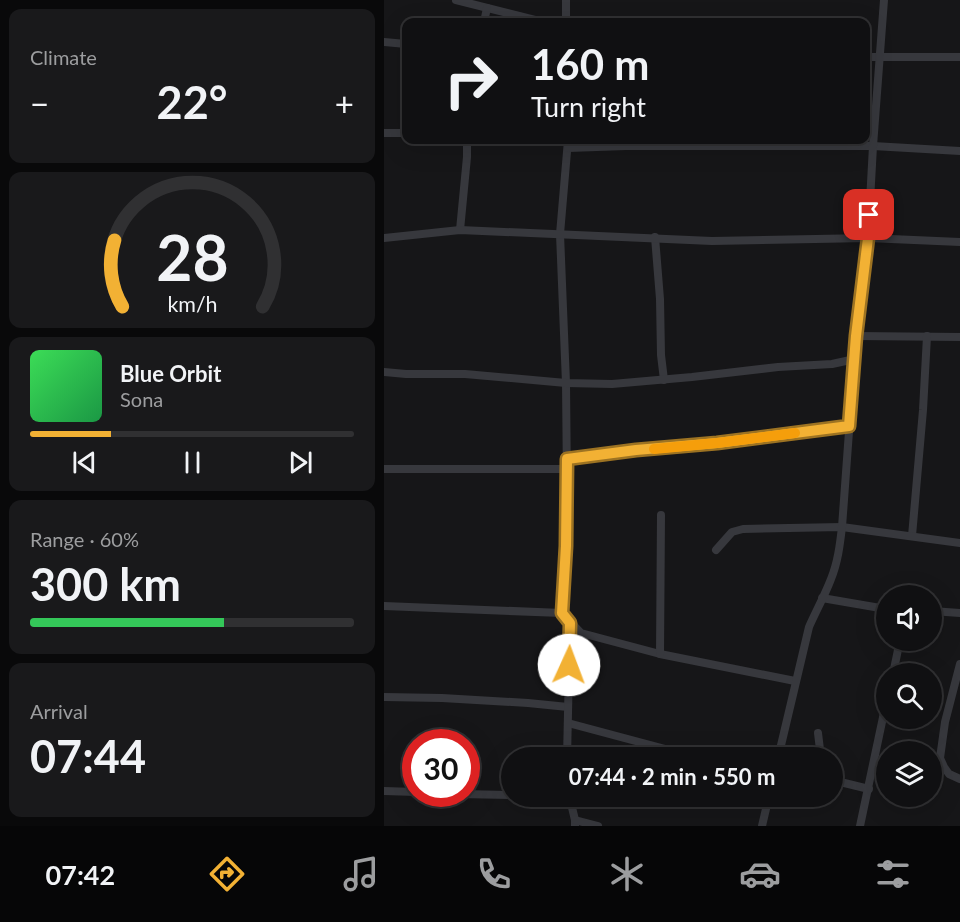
<!DOCTYPE html>
<html lang="en">
<head>
<meta charset="utf-8">
<style>
	body { margin:0; font-family:Lato,sans-serif; background:#19191b; color:#f1f3f6; height:100vh; display:flex; flex-direction:column; font-size:22px; white-space:nowrap }
	* { box-sizing:border-box; margin:0 }
	p { font-size:20px; color:#9c9d9f }
	.icon { flex:none; width:33px; height:33px; fill:none; stroke:currentColor; stroke-width:2; stroke-linecap:round; stroke-linejoin:round }
	.map { position:relative; flex:1; overflow:hidden }
	.details { display:flex; flex-direction:column; gap:9px; padding:9px; background:#09090a; width:384px }
	.details>* { flex:none }
	.banner { position:absolute; left:18px; top:18px; width:468px; height:126px; border-radius:12px; box-shadow:0 6px 24px #0002,0 0 0 2px #303032; background:#101012; color:#f1f3f6; overflow:hidden }
	.buttons { position:absolute; left:492px; top:585px; display:grid; gap:12px }
	.buttons a { display:grid; place-items:center; width:66px; height:66px; border-radius:50%; background:#101012; box-shadow:0 6px 24px #0002,0 0 0 2px #303032; font-size:30px }
	.speed { position:absolute; left:18px; top:729px; display:flex; gap:12px; font-size:30px; font-weight:700; text-align:center }
	.speed>* { display:grid; place-content:center; width:78px; height:78px; border-radius:50%; background:#101012; box-shadow:0 6px 24px #0002,0 0 0 2px #303032; line-height:1 }
	.speed .limit { border:9px solid #d22; background:#fff; color:#111 }
	.pin { position:absolute; display:grid; place-items:center; width:51px; height:51px; color:#fff; margin:-26px; border-radius:12px; box-shadow:0 3px 9px #0006 }
	.me { position:absolute; width:66px; margin:-33px; rotate:2deg; stroke-linejoin:round; filter:drop-shadow(0 0 4px #0008) }
	.turn { display:flex; align-items:center; gap:21px; height:126px; padding:0 30px; font-size:27px }
	.turn .icon { width:78px; height:78px; stroke-width:2.5 }
	.turn b { display:block; font-size:42px; line-height:51px }
	.big { font-size:45px; font-weight:700; line-height:1.1 }
	.details .widget { flex:1; display:flex; flex-direction:column; justify-content:center; gap:9px; min-width:0; padding:0 21px; border-radius:12px; background:#19191b }
	.details .dial { align-items:center; gap:0 }
	.dial svg { height:156px; overflow:visible; fill:none; stroke:#303032; stroke-width:7; stroke-linecap:round; text-anchor:middle }
	.dial text { fill:#f1f3f6; stroke:none }
	.song { display:flex; align-items:center; gap:18px }
	.cover { width:72px; height:72px; border-radius:9px; background:linear-gradient(135deg,hsl(130 70% 55%),hsl(140 70% 35%)) }
	.played { height:6px; border-radius:3px; background:linear-gradient(90deg,#f2b134 25%,#303032 25%) }
	.keys { display:flex; justify-content:space-around; direction:ltr }
	.heat { display:flex; justify-content:space-between; align-items:center; font-size:33px; direction:ltr }
	.charge { height:9px; border-radius:4px; background:linear-gradient(90deg,#34c759 60%,#303032 0) }
	.trip { position:absolute; left:117px; top:747px; width:342px; height:60px; border-radius:30px; background:#101012; box-shadow:0 6px 24px #0002,0 0 0 2px #303032; font-weight:700; line-height:60px; text-align:center }
	.dock { display:flex; height:96px; justify-content:space-around; align-items:center; background:#060607; color:#9c9d9f }
	.dock .icon { width:42px; height:42px }
	.dock .active { color:#f2b134 }
	.dock b { font-size:27px; color:#f1f3f6 }
	main { display:flex; flex:1; min-height:0 }
	.map>svg:first-child { display:block }
	.lines { fill:none; stroke-linecap:round; stroke-linejoin:round }
	.minor { stroke:#37383d; stroke-width:8 }
	.route-casing { stroke:#9d7322; stroke-width:15 }
	.route { stroke:#f2b134; stroke-width:10 }
	.slow { stroke:#f59e0b; stroke-width:10 }
</style>
</head>
<body>
<main>
<section class="details">
<div class="widget"><p>Climate</p>
<div class="heat"><a>−</a><b class="big">22°</b><a>+</a></div>
</div>
<div class="widget dial"><svg viewBox="0 0 100 80">
<path d="M14 69A42 42 0 1 1 86 69"/>
<path d="M14 69A42 42 0 0 1 10 35" stroke="#f2b134"/>
<text x="50" y="56" font-size="32" font-weight="700">28</text>
<text x="50" y="72" font-size="11">km/h</text>
</svg></div>
<div class="widget">
<div class="song"><i class="cover"></i><div><b>Blue Orbit</b><p>Sona</p></div></div>
<div class="played"></div>
<div class="keys"><svg class="icon" aria-label="previous" viewBox="0 0 24 24"><path d="M18 5L8 12l10 7zM5 5v14"/></svg><svg class="icon" aria-label="pause" viewBox="0 0 24 24"><path d="M8 5v14M16 5v14"/></svg><svg class="icon" aria-label="next" viewBox="0 0 24 24"><path d="M6 5l10 7-10 7zM19 5v14"/></svg></div>
</div>
<div class="widget"><p>Range · 60%</p><b class="big">300 km</b><div class="charge"></div></div>
<div class="widget"><p>Arrival</p><b class="big">07:44</b></div>
</section>
<div class="map">
<svg width="576" height="826" viewBox="0 0 576 826">
	<rect width="100%" height="100%" fill="#161618"/>
	<g class="lines">
		<g class="minor">
			<path d="M72,0L159,22"/>
			<path d="M182,0V22"/>
			<path d="M100,22L103,8"/>
			<path d="M0,42L22,44"/>
			<path d="M482,57H576"/>
			<path d="M0,133H22"/>
			<path d="M184,140L176,234L182,383L183,485L178,613L197,633L276,654L411,681"/>
			<path d="M184,148L242,146H489L576,151"/>
			<path d="M76,230L83,157V140"/>
			<path d="M271,237L276,299L277,355L280,380"/>
			<path d="M0,238L76,230L328,241L484,238L576,242"/>
			<path d="M472,336L576,337"/>
			<path d="M0,372L22,374H81L182,383L228,384L308,377L394,367L448,364L471,359"/>
			<path d="M183,459L236,452L333,443L465,426"/>
			<path d="M0,469H182"/>
			<path d="M528,536L539,410L543,336"/>
			<path d="M332,550L348,532L359,529L458,527L576,543"/>
			<path d="M438,598L502,609"/>
			<path d="M0,606L178,613"/>
			<path d="M548,611L576,613"/>
			<path d="M276,654L277,515"/>
			<path d="M576,664L561,722L556,758L560,767L565,774L576,779"/>
			<path d="M509,674L516,640"/>
			<path d="M0,697L58,698L144,703L184,707"/>
			<path d="M184,723L315,758"/>
			<path d="M434,733L437,758"/>
			<path d="M183,758L186,623"/>
			<path d="M394,758L425,627C432,611 441,595 447,579C454,562 456,544 458,527L472,336L484,238L489,146L500,0"/>
			<path d="M448,780L485,789"/>
			<path d="M0,791L32,792"/>
			<path d="M75,794L128,795"/>
			<path d="M182,796L186,799L191,820V826"/>
			<path d="M191,820L214,826"/>
			<path d="M378,826L385,796"/>
			<path d="M476,826L502,703"/>
		</g>
	</g>
	<g class="lines">
		<defs>
			<path id="route" d="M185,665L186,623L178,613L182,546L183,459L252,450L333,443L465,426L472,336L484,238L485,215"/>
		</defs>
		<use href="#route" class="route-casing"/>
		<use href="#route" class="route"/>
		<path class="slow" d="M270,449L333,443L411,433"/>
	</g>
</svg>
<div class="buttons">
<a><svg class="icon" aria-label="sound" viewBox="0 0 24 24"><path d="M4 9h4l5-4v14l-5-4H4zM17 9q2 3 0 6"/></svg></a>
<a><svg class="icon" aria-label="search" viewBox="0 0 24 24"><circle cx="10" cy="10" r="6"/><path d="M15 15l6 6"/></svg></a>
<a><svg class="icon" aria-label="layers" viewBox="0 0 24 24"><path d="M12 4l9 5-9 5-9-5zM3 14l9 5 9-5"/></svg></a>
</div>
<div class="speed"><div class="limit">30</div></div>
<div class="pin" style="left:485px;top:215px;background:#d93025"><svg class="icon" aria-label="arrive" viewBox="0 0 24 24"><path d="M6 21V4h12l-3 4 3 4H6"/></svg></div>
<svg class="me" style="left:185px;top:665px" viewBox="-20 -20 40 40"><circle r="19" fill="#fff"/><path d="M0-13L10 11 0 6-10 11z" fill="#f2b134"/></svg>
<div class="trip">07:44 · 2 min · 550 m</div>
<div class="banner">
<div class="turn"><svg class="icon" aria-label="right" viewBox="0 0 24 24"><path d="M7 20v-9h11M14 6l5 5-5 5"/></svg><div><b>160 m</b>Turn right</div></div>
</div>
</div>
</main>
<nav class="dock">
<b>07:42</b>
<svg class="icon active" aria-label="directions" viewBox="0 0 24 24"><path d="M12 3l9 9-9 9-9-9zM9 14v-3h6M13 9l2 2-2 2"/></svg>
<svg class="icon" aria-label="music" viewBox="0 0 24 24"><path d="M9 18V5l10-2v13"/><circle cx="6" cy="18" r="3"/><circle cx="16" cy="16" r="3"/></svg>
<svg class="icon" aria-label="phone" viewBox="0 0 24 24"><path d="M5 4h4l2 5-3 2q2 4 5 5l2-3 5 2v4C11 20 4 13 5 4z"/></svg>
<svg class="icon" aria-label="climate" viewBox="0 0 24 24"><path d="M12 3v18M4 7l16 10M4 17L20 7"/></svg>
<svg class="icon" aria-label="car" viewBox="0 0 24 24"><path d="M5 17H2v-5l4-1 3-4h7l3 4 3 1v5h-3M9 17h6M6 11h13"/><circle cx="7" cy="17" r="2"/><circle cx="17" cy="17" r="2"/></svg>
<svg class="icon" aria-label="filters" viewBox="0 0 24 24"><path d="M4 7h16M4 17h16"/><circle cx="9" cy="7" r="2"/><circle cx="15" cy="17" r="2"/></svg>
</nav>
</body>
</html>
